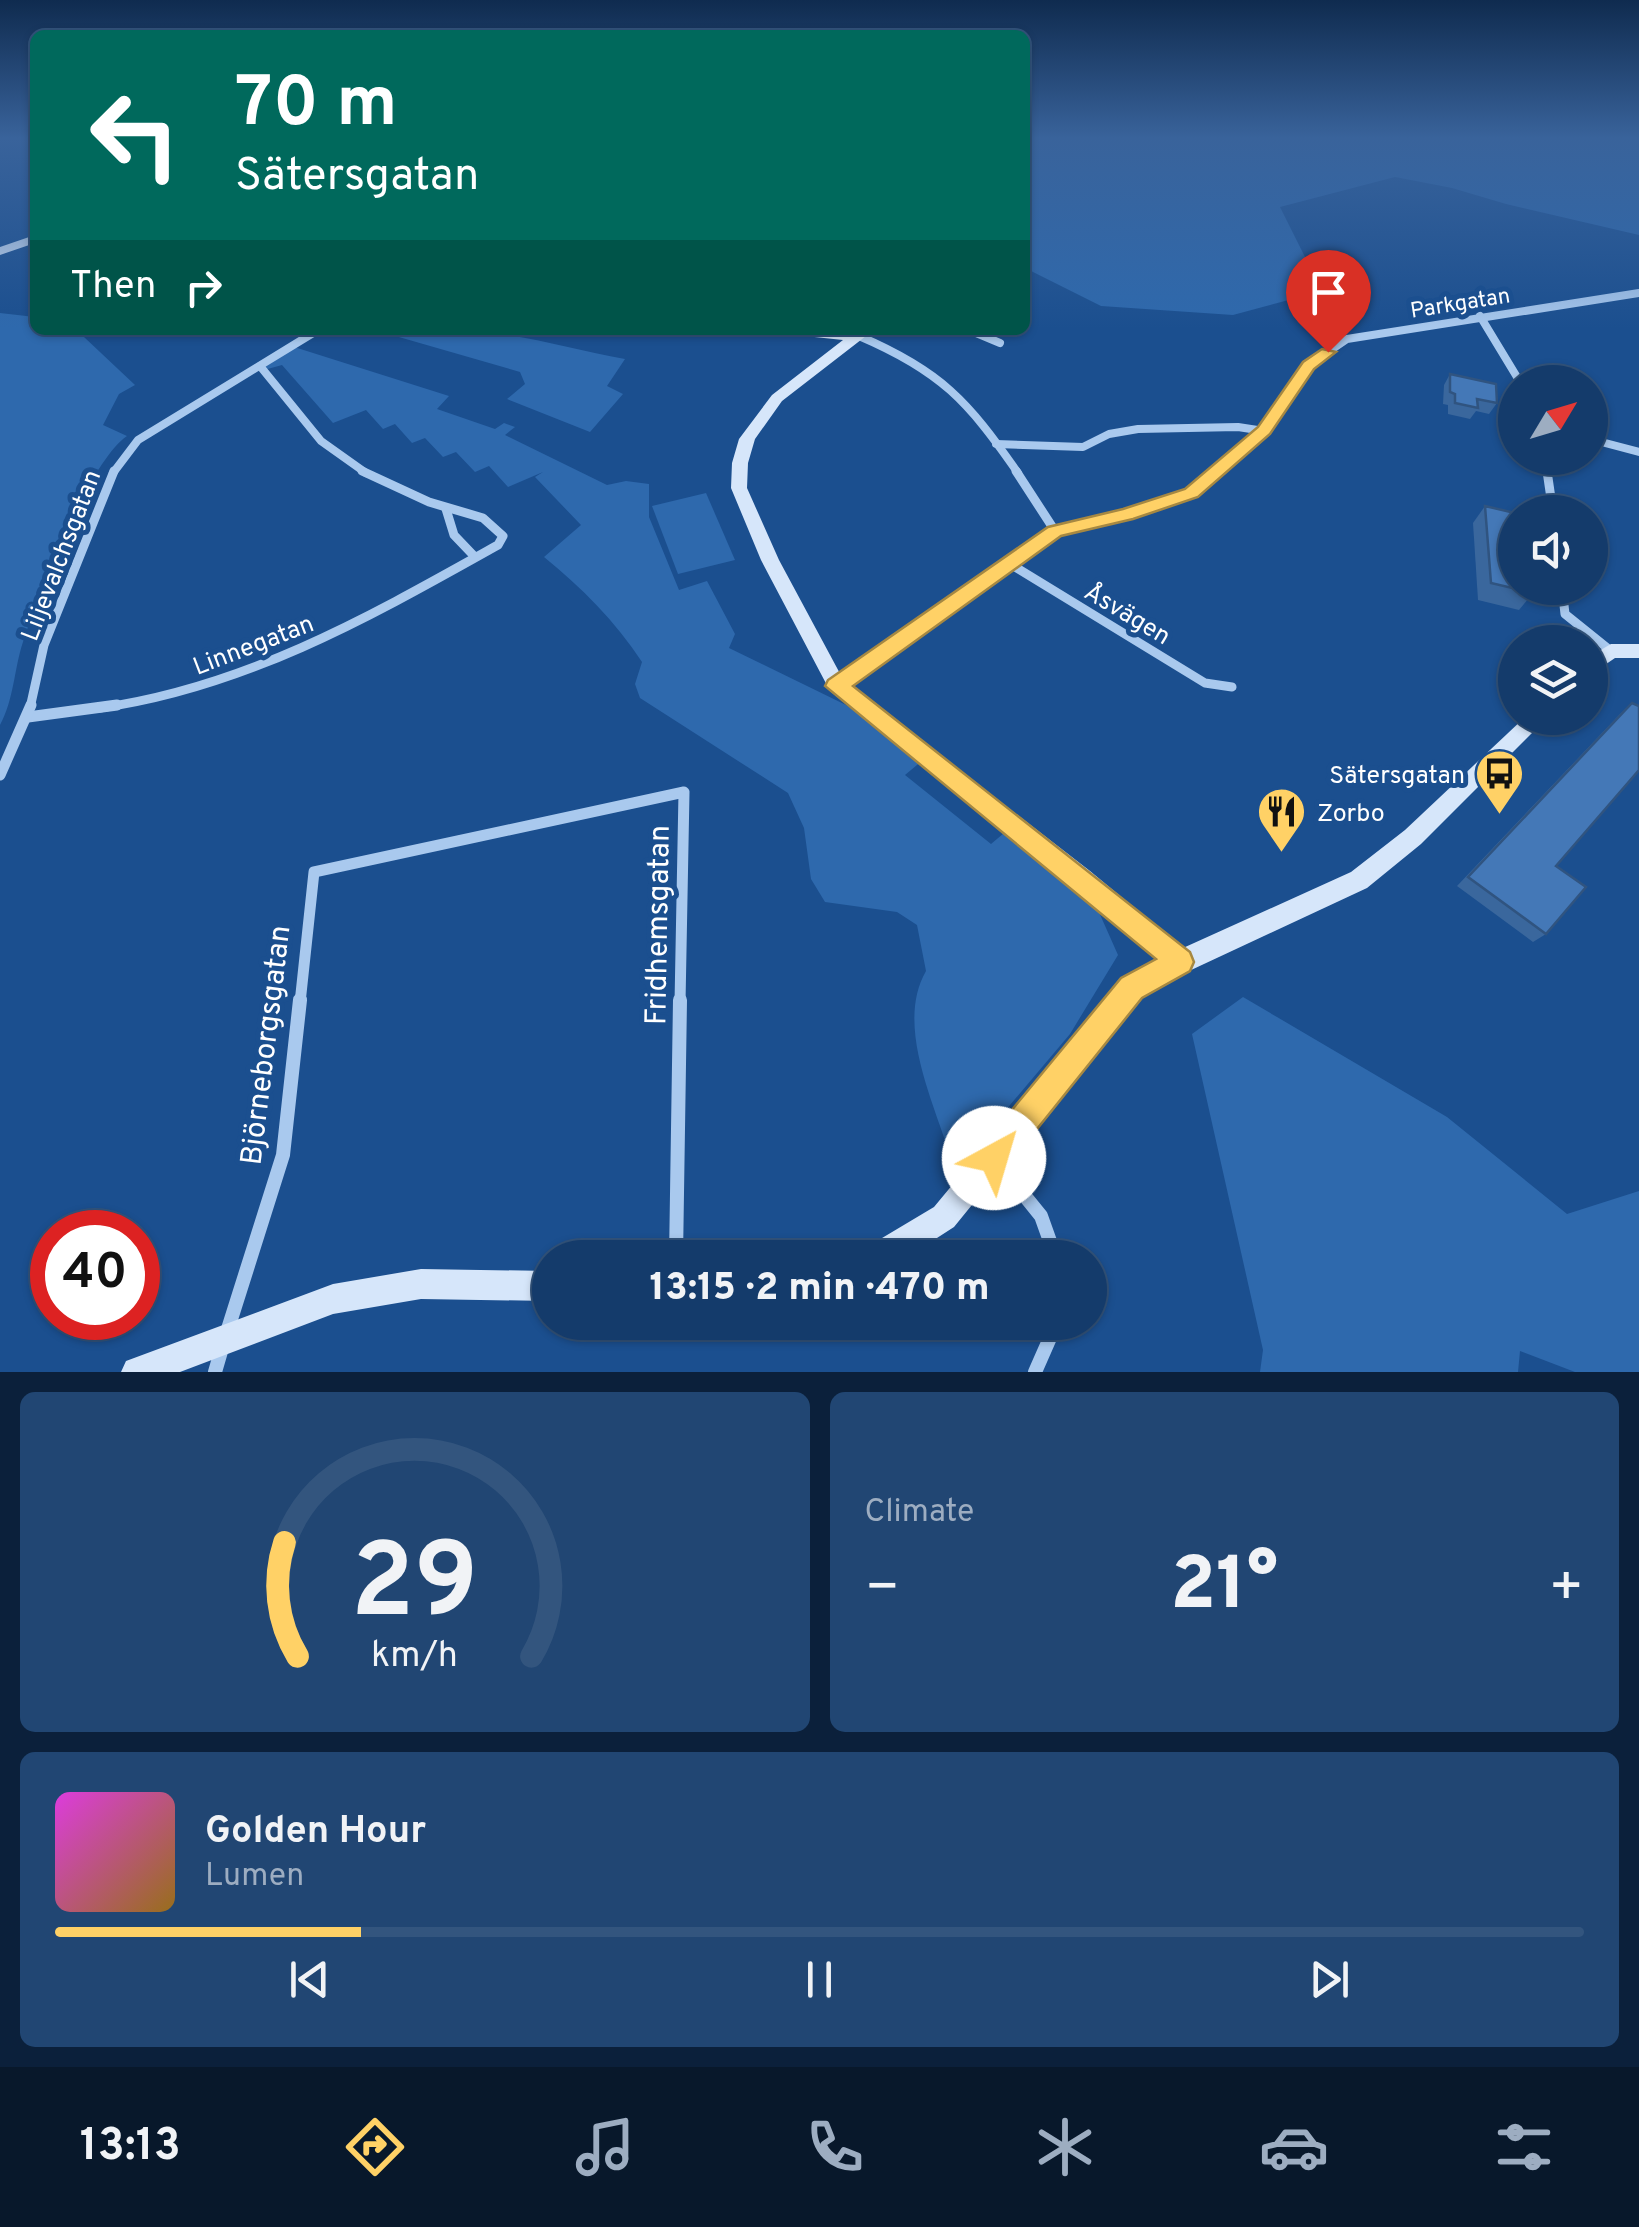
<!DOCTYPE html>
<html lang="en">
<head>
<meta charset="utf-8">
<style>
	body { margin:0; font-family:Overpass,sans-serif; background:#214673; color:#f1f3f6; height:100vh; display:flex; flex-direction:column; font-size:38px; white-space:nowrap }
	* { box-sizing:border-box; margin:0 }
	p { font-size:32px; color:#9dadc1 }
	.icon { flex:none; width:55px; height:55px; fill:none; stroke:currentColor; stroke-width:2; stroke-linecap:round; stroke-linejoin:round }
	.map { position:relative; height:1372px; overflow:hidden }
	.details { display:flex; flex-direction:column; gap:20px; padding:20px; background:#0b203b; flex:1 }
	.details>* { flex:none }
	.top-card { position:absolute; left:30px; top:30px; width:1000px; height:305px; border-radius:15px; box-shadow:0 2px 8px #0004,0 0 0 2px #33557e; background:#00695c; color:#fff; overflow:hidden }
	.needle { width:65px; rotate:52deg }
	.fabs { position:absolute; left:1498px; top:365px; display:grid; gap:20px }
	.fabs a { display:grid; place-items:center; width:110px; height:110px; border-radius:50%; background:#143b6b; box-shadow:0 2px 8px #0004,0 0 0 2px #33557e; font-size:50px }
	.speed { position:absolute; left:30px; top:1210px; display:flex; gap:20px; font-size:50px; font-weight:700; text-align:center }
	.speed>* { display:grid; place-content:center; width:130px; height:130px; border-radius:50%; background:#143b6b; box-shadow:0 2px 8px #0004,0 0 0 2px #33557e; line-height:1 }
	.speed .limit { border:15px solid #d22; background:#fff; color:#111 }
	.pin { position:absolute; display:grid; place-items:center; width:85px; height:85px; color:#fff; margin:-102px -42px; border-radius:50% 50% 50% 0; rotate:-45deg; box-shadow:0 0 10px #0007 }
	.pin .icon { rotate:45deg }
	.me { position:absolute; width:110px; margin:-55px; rotate:39deg; stroke-linejoin:round; filter:drop-shadow(0 0 8px #0008) }
	.turn { display:flex; align-items:center; gap:35px; height:210px; padding:0 40px; font-size:45px }
	.turn .icon { width:130px; height:130px; stroke-width:2.5 }
	.turn b { display:block; font-size:70px; line-height:85px }
	.then { display:flex; align-items:center; height:95px; padding:0 40px; background:#0003; gap:20px; font-size:38px }
	.big { font-size:75px; font-weight:800; line-height:1.1 }
	.details .card { flex:1; display:flex; flex-direction:column; justify-content:center; gap:15px; min-width:0; padding:0 35px; border-radius:15px; background:#214673 }
	.details .dial { align-items:center; gap:0 }
	.dial svg { height:260px; overflow:visible; fill:none; stroke:#33557e; stroke-width:7; stroke-linecap:round; text-anchor:middle }
	.dial text { fill:#f1f3f6; stroke:none }
	.song { display:flex; align-items:center; gap:30px }
	.cover { width:120px; height:120px; border-radius:15px; background:linear-gradient(135deg,hsl(300 70% 55%),hsl(40 70% 35%)) }
	.played { height:10px; border-radius:5px; background:linear-gradient(90deg,#ffd166 20%,#33557e 20%) }
	.keys { display:flex; justify-content:space-around; direction:ltr }
	.heat { display:flex; justify-content:space-between; align-items:center; font-size:55px; direction:ltr }
	.details .tiles { flex:1; display:grid; gap:20px; grid-template-columns:1fr 1fr }
	.card:last-child { grid-column:span 2 }
	.trip { position:absolute; left:532px; top:1240px; width:575px; height:100px; border-radius:50px; background:#143b6b; box-shadow:0 2px 8px #0004,0 0 0 2px #33557e; font-weight:800; line-height:100px; text-align:center }
	.menu { display:flex; height:160px; justify-content:space-around; align-items:center; background:#08182b; color:#9dadc1 }
	.menu .icon { width:70px; height:70px }
	.menu .selected { color:#ffd166 }
	.menu b { font-size:45px; color:#f1f3f6 }
	.map>svg:first-child { display:block }
	.green { fill:#2e69ad }
	.lines { fill:none; stroke-linecap:round; stroke-linejoin:round }
	.street-far3 { stroke:#a9c9ee; stroke-width:8 }
	.street-far2 { stroke:#a9c9ee; stroke-width:9 }
	.street-far1 { stroke:#a9c9ee; stroke-width:11 }
	.street { stroke:#a9c9ee; stroke-width:14 }
	.secondary { fill:#d6e6fa; fill-rule:evenodd }
	.wall { fill:#3a679d }
	.building { fill:#4478b7; stroke:#305480; stroke-width:2.5 }
	.route { fill:#ffd166; stroke:#a68842; stroke-width:2.5 }
	.labels { text-anchor:middle; stroke-width:10; stroke-linejoin:round; paint-order:stroke }
	.far-street-label { font-size:22px; fill:#fff; stroke:#1b4f8f }
	.street-label { font-size:25px; fill:#fff; stroke:#1b4f8f }
	.poi-label { font-size:25px; fill:#fff; stroke:#1b4f8f; text-anchor:end }
	.near-street-label { font-size:30px; fill:#fff; stroke:#1b4f8f }
</style>
</head>
<body>
<div class="map">
<svg width="1639" height="1372" viewBox="0 0 1639 1372">
	<rect width="100%" height="100%" fill="#1b4f8f"/>
	<g class="green">
		<path d="M1025,137H1639V235L1506,204L1452,188L1395,177L1280,207L1322,291L1233,315L1101,306L1025,268Z"/>
		<path d="M0,313L35,317V330H72L84,337L135,385L119,394L103,425L127,436C88,463 39,594 23,642C14,669 14,700 0,725Z"/>
		<path d="M392,330C414,338 445,328 470,330C521,334 574,350 625,359L607,386L623,394L590,432L507,399L525,384L520,372L378,331Z"/>
		<path d="M291,346L449,396L437,409L495,429L504,423L515,427L505,435L607,485L626,481L649,484V517L679,590L707,581L735,634L729,648L846,705L923,760L905,775L991,844L1010,828L1098,910L1118,955L1070,1034L978,1143L950,1156C934,1102 895,1025 926,971L917,925L897,912L825,902L811,879L804,828L788,793L640,698L635,684L642,662C616,622 581,587 544,557L581,525L535,477L543,472L508,487L489,466L475,472L456,452L443,457L425,438L412,443L395,424L383,429L366,410L333,423L282,365L264,370L260,366Z"/>
		<path d="M706,493L735,560L678,574L652,506Z"/>
		<path d="M1243,997L1447,1117L1567,1214L1639,1191V1372H1575L1520,1351L1518,1372H1260L1263,1350L1192,1034Z"/>
	</g>
	<g class="lines">
		<g class="street-far3">
			<path d="M1480,316L1520,382"/>
			<path d="M969,330L1000,343"/>
			<path d="M859,336C941,371 968,401 1018,473"/>
			<path d="M260,366L321,441L366,473"/>
			<path d="M1590,439L1639,452"/>
			<path d="M996,444L1083,447L1109,434L1138,429L1238,427L1264,431"/>
			<path d="M1545,458L1547,473"/>
			<path d="M113,473L138,440L318,330"/>
			<path d="M1215,473L1264,431L1309,365L1347,339L1639,293"/>
		</g>
		<g class="street-far2">
			<path d="M1016,471L1055,531"/>
			<path d="M1547,471L1553,512"/>
			<path d="M446,509L454,535L475,557"/>
			<path d="M1007,562L1205,683L1232,687"/>
			<path d="M1562,588L1565,614L1611,651"/>
			<path d="M837,686L1055,531L1126,515L1192,493L1218,471"/>
			<path d="M30,708L44,645L114,471"/>
			<path d="M100,708C247,687 371,616 498,545L503,536L483,518L429,502L362,471"/>
		</g>
		<g class="street-far1">
			<path d="M28,717L117,705"/>
			<path d="M0,775L31,705"/>
			<path d="M300,1003L314,872L684,792L680,1003"/>
		</g>
		<g class="street">
			<path d="M994,1158L1041,1216L1056,1258"/>
			<path d="M676,1258L680,1000"/>
			<path d="M227,1332L283,1155L300,1000"/>
			<path d="M215,1372L222,1348"/>
			<path d="M1035,1372L1057,1322"/>
		</g>
		<g class="secondary">
			<path d="M35,235V243L0,255V247Z"/>
			<path d="M779,330L859,332L866,336L782,401L755,439L748,463L747,488L779,560L844,681L1090,871L1183,948L1351,872L1405,830L1524,718H1547L1421,844L1367,888L1189,971L1141,997L954,1227L906,1258H863L867,1247L934,1207L1123,979L1159,960L1074,887L830,691L761,560L731,488L732,463L739,439L772,395L843,340L786,334Z"/>
			<path d="M1611,644H1639V658H1615L1590,675V656Z"/>
			<path d="M421,1269L550,1271V1301L421,1299L333,1314L180,1372H121L126,1361L333,1284Z"/>
		</g>
	</g>
	<g class="wall">
		<path d="M1450,374L1497,403L1489,414L1476,411L1470,419L1448,414V405L1443,404L1444,385Z"/>
		<path d="M1485,506L1533,593L1519,610L1478,600L1473,523Z"/>
		<path d="M1632,703L1556,866L1546,934L1533,942L1457,886L1620,714Z"/>
	</g>
	<g class="building">
		<path d="M1450,374L1496,384L1497,403L1477,399L1478,408L1455,403V394L1450,392Z"/>
		<path d="M1485,506L1515,513V588H1532L1533,593L1491,583Z"/>
		<path d="M1632,703L1639,706V770L1556,866L1586,887L1546,934L1468,877Z"/>
	</g>
	<linearGradient id="sky" x2="0" y2="1"><stop stop-color="#0f2b4f"/><stop offset="0.42" stop-color="#39639b"/><stop offset="1" stop-color="#39639b" stop-opacity="0"/></linearGradient>
	<rect width="1639" height="329" fill="url(#sky)"/>
	<path class="route" d="M1322,349L1336,352L1314,369L1270,434L1198,497L1133,519L1061,536L853,686L1190,952L1194,962L1190,971L1142,998L1005,1169L994,1174L982,1169L977,1158L982,1146L1121,978L1156,959L825,686L828,680L1048,527L1123,509L1185,489L1258,427L1303,362Z"/>
	<defs>
		<symbol id="bus-pin" viewBox="-11 -11 22 30"><path d="M0 17L-7.5 6A9.5 9.5 0 1 1 7.5 6Z" fill="#ffd166" stroke="#1b4f8f"/><path d="M-5-6H5V4H4V6H2V4H-2V6H-4V4H-5ZM-3.5-4V0h7V-4ZM-3.5 1.2v1.5H-2V1.2ZM2 1.2v1.5H3.5V1.2Z" fill="#111"/></symbol>
		<symbol id="restaurant-pin" viewBox="-11 -11 22 30"><path d="M0 17L-7.5 6A9.5 9.5 0 1 1 7.5 6Z" fill="#ffd166" stroke="#1b4f8f"/><path d="M-5-6h1v4h1v-4h1v4h1v-4h1v5L-1.5 .5V6h-2V.5L-5-1ZM5-6V6H3V1.5H1.5Q1.5-4 5-6Z" fill="#111"/></symbol>
	</defs>
	<g fill-rule="evenodd">
		<use href="#bus-pin" x="1472" y="746" width="55" height="75"/>
		<use href="#restaurant-pin" x="1254" y="784" width="55" height="75"/>
	</g>
	<g class="labels">
		<g class="far-street-label">
			<text transform="translate(1460 302) rotate(-9)" y="8">Parkgatan</text>
		</g>
		<g class="street-label">
			<text transform="translate(60 555) rotate(-69)" y="9">Liljevalchsgatan</text>
			<text transform="translate(1128 613) rotate(31)" y="9">Åsvägen</text>
			<text transform="translate(253 644) rotate(-21)" y="9">Linnegatan</text>
		</g>
		<g class="poi-label">
			<text x="1465" y="783">Sätersgatan</text>
			<text x="1317" y="821" text-anchor="start">Zorbo</text>
		</g>
		<g class="near-street-label">
			<text transform="translate(657 925) rotate(-89)" y="10">Fridhemsgatan</text>
			<text transform="translate(265 1045) rotate(-83)" y="10">Björneborgsgatan</text>
		</g>
	</g>
</svg>
<div class="fabs">
<a><svg class="needle" viewBox="-14 -14 28 28"><path d="M0-13l5 13h-10z" fill="#e53935"/><path d="M0 13l5-13h-10z" fill="#9dadc1"/></svg></a>
<a><svg class="icon" aria-label="sound" viewBox="0 0 24 24"><path d="M4 9h4l5-4v14l-5-4H4zM17 9q2 3 0 6"/></svg></a>
<a><svg class="icon" aria-label="layers" viewBox="0 0 24 24"><path d="M12 4l9 5-9 5-9-5zM3 14l9 5 9-5"/></svg></a>
</div>
<div class="speed"><div class="limit">40</div></div>
<div class="pin" style="left:1328px;top:352px;background:#d93025"><svg class="icon" aria-label="arrive" viewBox="0 0 24 24"><path d="M6 21V4h12l-3 4 3 4H6"/></svg></div>
<svg class="me" style="left:994px;top:1158px" viewBox="-20 -20 40 40"><circle r="19" fill="#fff"/><path d="M0-13L10 11 0 6-10 11z" fill="#ffd166"/></svg>
<div class="trip">13:15 · 2 min · 470 m</div>
<div class="top-card">
<div class="turn"><svg class="icon" aria-label="left" viewBox="0 0 24 24"><path d="M17 20v-9H6M10 6l-5 5 5 5"/></svg><div><b>70 m</b>Sätersgatan</div></div>
<div class="then">Then<svg class="icon" aria-label="right" viewBox="0 0 24 24"><path d="M7 20v-9h11M14 6l5 5-5 5"/></svg></div>
</div>
</div>
<section class="details">
<div class="tiles">
<div class="card dial"><svg viewBox="0 0 100 80">
<path d="M14 69A42 42 0 1 1 86 69"/>
<path d="M14 69A42 42 0 0 1 10 34" stroke="#ffd166"/>
<text x="50" y="56" font-size="32" font-weight="700">29</text>
<text x="50" y="72" font-size="11">km/h</text>
</svg></div>
<div class="card"><p>Climate</p>
<div class="heat"><a>−</a><b class="big">21°</b><a>+</a></div>
</div>
<div class="card">
<div class="song"><i class="cover"></i><div><b>Golden Hour</b><p>Lumen</p></div></div>
<div class="played"></div>
<div class="keys"><svg class="icon" aria-label="previous" viewBox="0 0 24 24"><path d="M18 5L8 12l10 7zM5 5v14"/></svg><svg class="icon" aria-label="pause" viewBox="0 0 24 24"><path d="M8 5v14M16 5v14"/></svg><svg class="icon" aria-label="next" viewBox="0 0 24 24"><path d="M6 5l10 7-10 7zM19 5v14"/></svg></div>
</div>
</div>
</section>
<nav class="menu">
<b>13:13</b>
<svg class="icon selected" aria-label="directions" viewBox="0 0 24 24"><path d="M12 3l9 9-9 9-9-9zM9 14v-3h6M13 9l2 2-2 2"/></svg>
<svg class="icon" aria-label="music" viewBox="0 0 24 24"><path d="M9 18V5l10-2v13"/><circle cx="6" cy="18" r="3"/><circle cx="16" cy="16" r="3"/></svg>
<svg class="icon" aria-label="phone" viewBox="0 0 24 24"><path d="M5 4h4l2 5-3 2q2 4 5 5l2-3 5 2v4C11 20 4 13 5 4z"/></svg>
<svg class="icon" aria-label="climate" viewBox="0 0 24 24"><path d="M12 3v18M4 7l16 10M4 17L20 7"/></svg>
<svg class="icon" aria-label="car" viewBox="0 0 24 24"><path d="M5 17H2v-5l4-1 3-4h7l3 4 3 1v5h-3M9 17h6M6 11h13"/><circle cx="7" cy="17" r="2"/><circle cx="17" cy="17" r="2"/></svg>
<svg class="icon" aria-label="filters" viewBox="0 0 24 24"><path d="M4 7h16M4 17h16"/><circle cx="9" cy="7" r="2"/><circle cx="15" cy="17" r="2"/></svg>
</nav>
</body>
</html>
